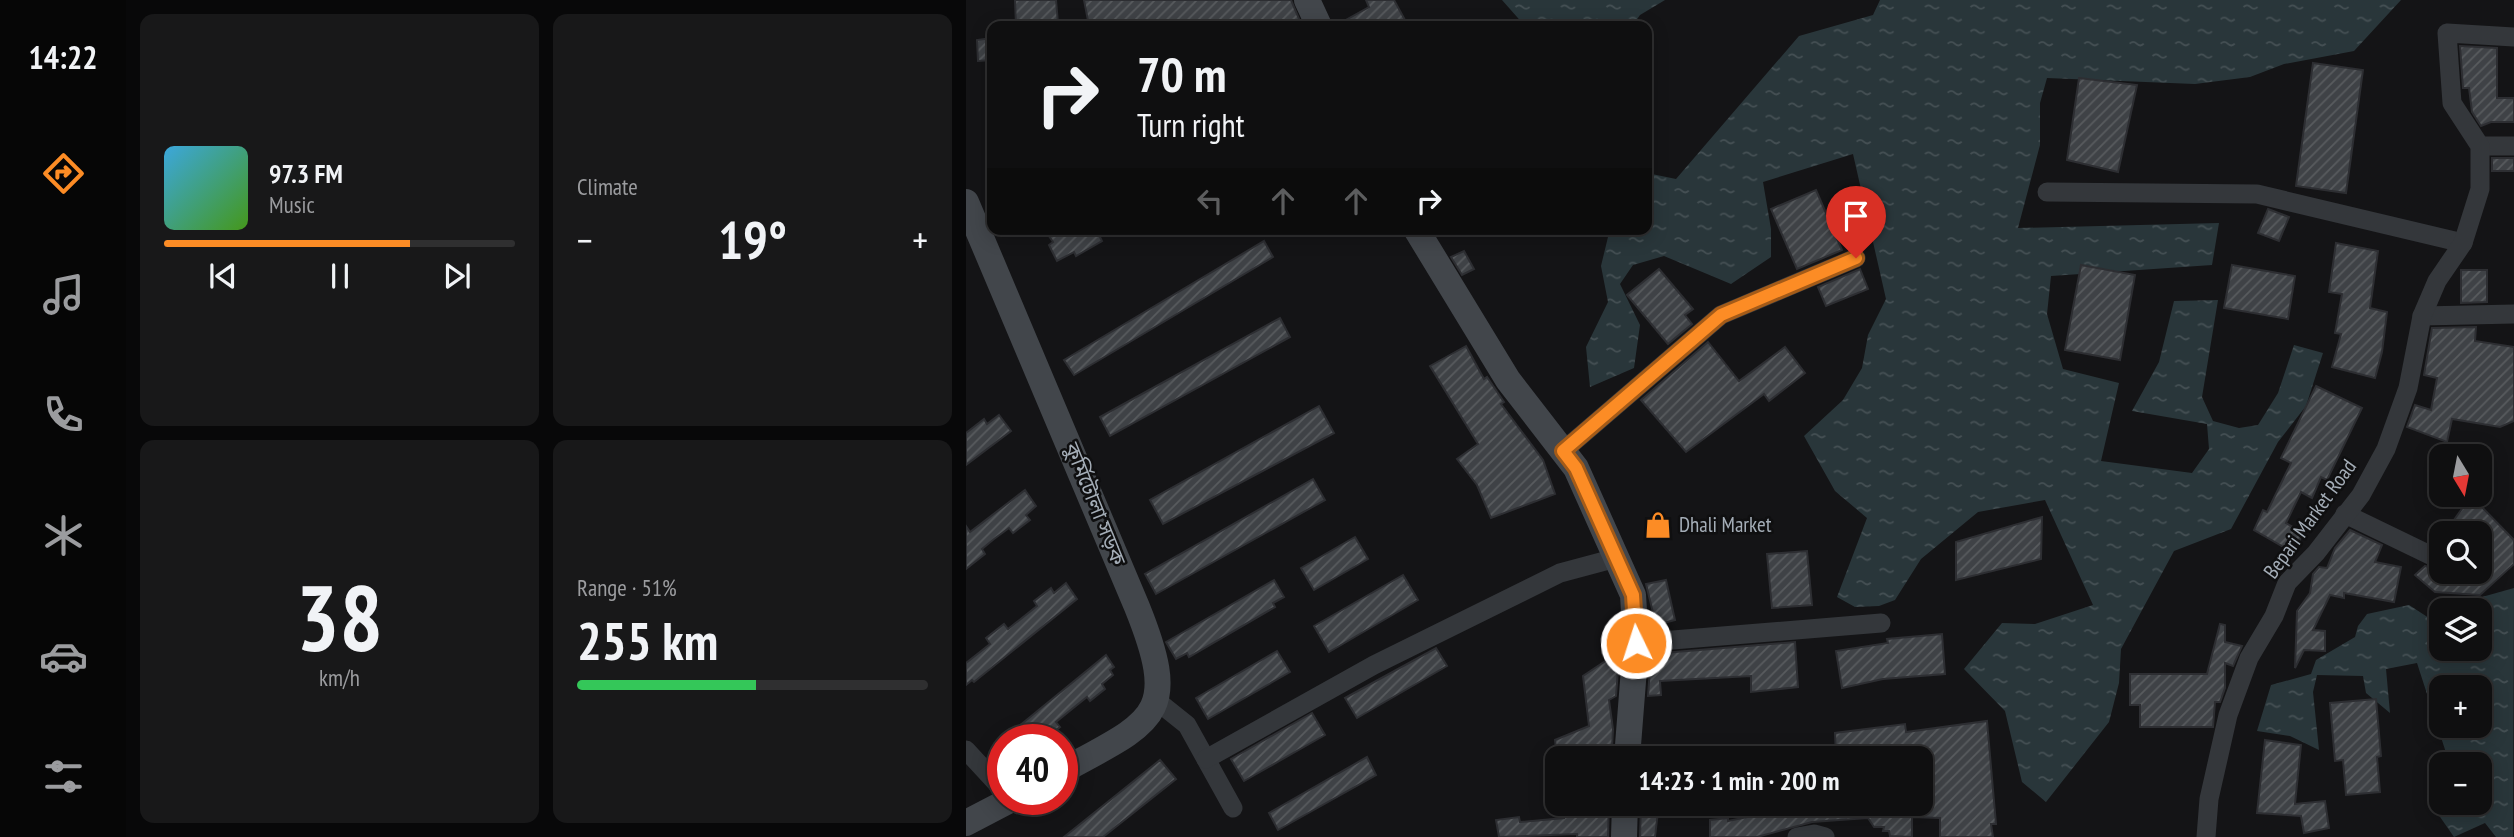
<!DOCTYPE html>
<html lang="en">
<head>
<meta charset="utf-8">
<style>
	body { margin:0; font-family:"PT Sans Narrow","Noto Sans Bengali",sans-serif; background:#181819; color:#f1f3f6; height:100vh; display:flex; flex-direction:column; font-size:26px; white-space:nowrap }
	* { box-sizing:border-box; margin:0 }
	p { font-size:23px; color:#9b9c9f }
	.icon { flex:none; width:38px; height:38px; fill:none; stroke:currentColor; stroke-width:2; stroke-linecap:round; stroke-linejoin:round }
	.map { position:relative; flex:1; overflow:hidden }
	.sheet { display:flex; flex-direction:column; gap:14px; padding:14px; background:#080809; width:840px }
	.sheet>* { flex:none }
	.hud { position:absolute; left:21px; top:21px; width:665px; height:214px; border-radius:14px; box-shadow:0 4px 18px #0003,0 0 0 2px #2f2f30; background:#0f0f10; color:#f1f3f6; overflow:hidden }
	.needle { width:46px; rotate:170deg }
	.buttons { position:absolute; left:1463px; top:444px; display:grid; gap:14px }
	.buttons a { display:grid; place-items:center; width:63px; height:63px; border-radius:14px; background:#0f0f10; box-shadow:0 4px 18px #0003,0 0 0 2px #2f2f30; font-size:35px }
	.speed { position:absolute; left:21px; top:724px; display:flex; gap:14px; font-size:35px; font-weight:700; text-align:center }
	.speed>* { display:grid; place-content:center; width:91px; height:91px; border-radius:50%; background:#0f0f10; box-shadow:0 4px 18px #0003,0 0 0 2px #2f2f30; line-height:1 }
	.speed .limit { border:10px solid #d22; background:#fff; color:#111 }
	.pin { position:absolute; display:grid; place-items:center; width:60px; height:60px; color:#fff; margin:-72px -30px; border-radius:50% 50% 50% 0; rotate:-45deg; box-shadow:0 0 7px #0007 }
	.pin .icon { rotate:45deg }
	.me { position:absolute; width:77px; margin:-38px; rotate:356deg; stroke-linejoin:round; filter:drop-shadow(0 0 5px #0008) }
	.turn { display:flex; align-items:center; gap:24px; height:147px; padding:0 35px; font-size:32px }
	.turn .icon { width:91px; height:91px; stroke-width:2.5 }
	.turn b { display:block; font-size:49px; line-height:60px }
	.lanes { display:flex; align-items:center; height:66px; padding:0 35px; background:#0003; justify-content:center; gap:35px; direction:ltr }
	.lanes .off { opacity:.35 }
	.big { font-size:52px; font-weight:800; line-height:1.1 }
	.sheet .widget { flex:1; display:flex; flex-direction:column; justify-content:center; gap:10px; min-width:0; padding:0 24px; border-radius:14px; background:#181819 }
	.sheet .dial { align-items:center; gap:0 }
	.dial b { font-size:91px; line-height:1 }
	.song { display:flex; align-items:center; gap:21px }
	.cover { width:84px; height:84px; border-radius:10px; background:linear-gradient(135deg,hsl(200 70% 55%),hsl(100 70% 35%)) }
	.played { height:7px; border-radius:4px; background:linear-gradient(90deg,#fc8c25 70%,#2f2f30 70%) }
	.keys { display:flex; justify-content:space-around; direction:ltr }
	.heat { display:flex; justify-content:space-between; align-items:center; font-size:38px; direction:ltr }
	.charge { height:10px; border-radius:5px; background:linear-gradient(90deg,#34c759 51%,#2f2f30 0) }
	.sheet .tiles { flex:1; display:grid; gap:14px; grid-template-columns:repeat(2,1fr) }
	.trip { position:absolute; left:579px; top:746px; width:388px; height:70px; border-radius:14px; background:#0f0f10; box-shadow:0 4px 18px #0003,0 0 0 2px #2f2f30; font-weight:800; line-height:70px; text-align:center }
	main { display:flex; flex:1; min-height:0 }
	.dock { display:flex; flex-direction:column; width:126px; justify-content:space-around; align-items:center; background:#060606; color:#9b9c9f }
	.dock .icon { width:49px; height:49px }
	.dock .active { color:#fc8c25 }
	.dock b { font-size:32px; color:#f1f3f6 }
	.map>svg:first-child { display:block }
	.water { fill:url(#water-ripples); fill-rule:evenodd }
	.building { fill:url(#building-hatch); stroke:#2d2e32; stroke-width:2 }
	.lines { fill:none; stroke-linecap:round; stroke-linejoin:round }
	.street { stroke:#34373b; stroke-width:19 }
	.secondary { stroke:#42464b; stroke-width:26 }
	.route-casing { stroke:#a45b18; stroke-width:18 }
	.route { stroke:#fc8c25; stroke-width:12 }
	.labels { text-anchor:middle; stroke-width:5; stroke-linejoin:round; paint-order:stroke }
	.street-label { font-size:21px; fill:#a4adb7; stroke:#0f0f10 }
	.poi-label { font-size:21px; fill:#a4adb7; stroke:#0f0f10; text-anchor:start }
</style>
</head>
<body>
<main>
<nav class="dock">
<b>14:22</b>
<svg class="icon active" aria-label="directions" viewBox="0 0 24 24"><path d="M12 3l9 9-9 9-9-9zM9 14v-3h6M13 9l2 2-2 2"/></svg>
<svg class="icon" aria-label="music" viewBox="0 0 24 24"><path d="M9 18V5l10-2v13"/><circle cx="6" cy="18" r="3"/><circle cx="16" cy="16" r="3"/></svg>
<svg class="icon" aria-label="phone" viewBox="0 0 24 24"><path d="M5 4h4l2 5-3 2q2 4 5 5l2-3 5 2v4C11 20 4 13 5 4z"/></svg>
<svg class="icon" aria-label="climate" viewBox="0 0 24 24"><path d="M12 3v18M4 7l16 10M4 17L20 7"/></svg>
<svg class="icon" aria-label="car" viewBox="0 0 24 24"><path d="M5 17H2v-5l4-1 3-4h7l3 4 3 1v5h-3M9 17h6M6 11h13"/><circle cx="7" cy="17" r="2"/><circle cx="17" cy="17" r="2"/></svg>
<svg class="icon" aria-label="filters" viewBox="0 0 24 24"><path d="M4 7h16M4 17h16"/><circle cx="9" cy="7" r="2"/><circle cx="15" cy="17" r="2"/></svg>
</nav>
<section class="sheet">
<div class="tiles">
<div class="widget">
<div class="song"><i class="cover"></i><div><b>97.3 FM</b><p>Music</p></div></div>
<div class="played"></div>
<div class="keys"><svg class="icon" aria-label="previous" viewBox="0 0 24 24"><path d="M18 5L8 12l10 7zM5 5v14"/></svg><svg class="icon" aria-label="pause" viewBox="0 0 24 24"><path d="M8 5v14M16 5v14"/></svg><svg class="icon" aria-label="next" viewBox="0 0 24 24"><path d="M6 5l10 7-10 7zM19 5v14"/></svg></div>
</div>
<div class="widget"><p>Climate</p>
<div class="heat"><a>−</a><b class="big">19°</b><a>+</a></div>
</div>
<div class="widget dial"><b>38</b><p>km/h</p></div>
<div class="widget"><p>Range · 51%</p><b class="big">255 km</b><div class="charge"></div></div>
</div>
</section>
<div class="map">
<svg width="1548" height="837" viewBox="0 0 1548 837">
	<defs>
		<pattern id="water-ripples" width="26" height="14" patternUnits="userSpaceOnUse" patternTransform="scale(1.75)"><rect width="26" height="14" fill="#29363a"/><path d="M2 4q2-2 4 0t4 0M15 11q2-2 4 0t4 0" fill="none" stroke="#455054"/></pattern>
		<pattern id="building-hatch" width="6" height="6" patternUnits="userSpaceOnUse" patternTransform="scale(1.75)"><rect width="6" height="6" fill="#3f4246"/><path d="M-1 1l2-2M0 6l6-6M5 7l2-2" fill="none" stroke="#585b5e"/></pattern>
	</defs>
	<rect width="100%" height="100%" fill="#141416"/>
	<g class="water">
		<path d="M536,0H699L674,15L666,26H559Z"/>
		<path d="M914,0H1435L1388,51L1318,64L1284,77L1229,84L1081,78L1074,103V145L1052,228L1253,223L1246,265L1085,276L1081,314L1097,369L1153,383L1135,461L1226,473L1243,449L1241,424L1166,411L1193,362L1208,301L1252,300L1236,397L1247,421L1273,428L1292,425L1312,393L1328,345L1357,353L1340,406L1312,442L1265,529L1208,551L1155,649L1153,683L1143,722L1080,802L1056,782L1039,711L998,669L1036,623L1069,624L1127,605L1079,500L1012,512L955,559L929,600L913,606L889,607L871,597L901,518L869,491L838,436L877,400L896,368L902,335L920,299L887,154L797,182L805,229V257L765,284L698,256L667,265L654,284L674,325L668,368L624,387L620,347L642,302L635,266L642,237L641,229H681V173L710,179L833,36L907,15Z"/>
		<path d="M1548,588L1547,837H1530L1519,823L1488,837L1463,801L1475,795V803H1514V765H1484L1451,663L1420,669L1424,713L1400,693L1397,676L1351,675L1347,692L1353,750L1324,736L1291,731L1305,685L1345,674L1350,660L1389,637L1392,626L1401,614L1443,605L1463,618L1475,615V649H1514V611H1489L1516,597ZM1475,688H1514V726H1475Z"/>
	</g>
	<g class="building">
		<path d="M49,0H90L92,23L50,26Z"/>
		<path d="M118,0H325L336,26H123Z"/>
		<path d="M400,0H428L439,20L427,26H369L403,7Z"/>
		<path d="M26,38V60L12,61L11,40Z"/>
		<path d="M1494,46L1531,48V98H1548V122H1525L1515,126L1506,112L1503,88H1497Z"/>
		<path d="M1347,63L1397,70L1380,193L1330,186Z"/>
		<path d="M1113,78L1171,85L1152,172L1101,160Z"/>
		<rect x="1526" y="158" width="22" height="13"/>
		<path d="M850,190L876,250L831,269L805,209Z"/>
		<path d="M1302,209L1323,217L1313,241L1292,233Z"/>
		<path d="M94,229H130L136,241L110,256L108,252L91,261L83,245L87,242L83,236Z"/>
		<path d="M298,241L307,257L108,375L98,360Z"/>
		<path d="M1370,243L1412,251L1404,308L1421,312L1416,352L1409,378L1366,367L1375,334L1369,333L1376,294L1363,292Z"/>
		<path d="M498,251L508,269L496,275L485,257Z"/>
		<path d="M1115,265L1169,275L1154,360L1099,350Z"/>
		<path d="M1266,265L1329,276L1322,319L1258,308Z"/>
		<path d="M693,269L727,309L719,315L726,324L702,344L661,295Z"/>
		<path d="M894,269L902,289L860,306L852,287Z"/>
		<path d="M1495,270H1521V302L1495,303Z"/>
		<path d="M314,318L324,337L144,436L134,417Z"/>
		<path d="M1510,327L1509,341L1548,347V421L1534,427L1486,419L1481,442L1441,427L1449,405L1465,410L1471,378L1458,375L1466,328Z"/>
		<path d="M742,342L773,381L819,347L839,373L803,401L798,394L720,452L675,400Z"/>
		<path d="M500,346L518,379L521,377L538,402L535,404L577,460L589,494L525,518L511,485L491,459L512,444L464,366Z"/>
		<path d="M1350,386L1396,408L1361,480L1355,477L1346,498L1335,492L1320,523L1337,533L1328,553L1288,530L1297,510L1301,512L1325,463L1315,458Z"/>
		<path d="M353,406L368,433L197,524L184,500Z"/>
		<path d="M33,415L45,431L0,465V433L18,419L21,424Z"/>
		<path d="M347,479L359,500L190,594L179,574Z"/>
		<path d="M59,490L70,506L60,515L64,520L47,533L43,528L28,539L16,549L19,554L0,569V526L4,532Z"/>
		<path d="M1505,496L1548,540V564L1514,595L1469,592L1449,575L1459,566L1468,569L1475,567V572H1514V534H1478Z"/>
		<path d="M1076,517L1075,559L990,580V542Z"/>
		<path d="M1384,530L1416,545L1409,562L1435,567L1428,602L1378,593V598L1364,595L1347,630L1359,631V651L1338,650L1329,668L1331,611L1344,593L1347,574L1353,567L1361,568L1369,548Z"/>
		<path d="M389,537L402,559L348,590L335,568Z"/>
		<path d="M841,551L846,605L806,608L801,554Z"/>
		<path d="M437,575L452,600L363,652L348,626Z"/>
		<path d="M308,580L318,597L307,603L309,607L223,657L221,653L210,659L200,642Z"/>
		<path d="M700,580L709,620L690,625L680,584Z"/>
		<path d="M100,583L111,599L8,682L6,680L0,685V663L24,644L20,638L38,624L42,629L71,606L68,601L85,588L88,593Z"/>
		<path d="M1254,624L1259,625V642L1276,646L1267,666L1259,663V688L1254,702H1249L1247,727H1174V705H1164V674H1241Z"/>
		<path d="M976,634L979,674L917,679L876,688L870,651L922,643L921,639Z"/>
		<path d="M829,642L832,687L785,692V676L694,681L695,695L682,696L685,654Z"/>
		<path d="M470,648L481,666L391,718L379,698Z"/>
		<path d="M311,651L324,672L242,719L230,698Z"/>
		<path d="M140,655L148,667L144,670L147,675L136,684L139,689L124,701L121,697L90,722L94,727L80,738L76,733L68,740H53L47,731Z"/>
		<path d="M653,657L650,696L643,700L647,729L646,749L622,758H591L589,740L623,726L617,676L644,658Z"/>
		<path d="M1410,699L1415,756L1411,757L1414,792L1380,795L1377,760L1369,761L1364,703Z"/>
		<path d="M346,713L359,735L278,781L265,759Z"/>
		<path d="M1021,721L1030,824H1025L1027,837H974V818L946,817V837L924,836L923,831H917L918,827H908L902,818L846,822L791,837H744V820L762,818V821L801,813L800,803H956V758H870L869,733L939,724L940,732Z"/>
		<path d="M1299,740L1335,745L1329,804L1359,801L1363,828L1338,833L1335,816L1291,813Z"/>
		<path d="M401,757L410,775L312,830L303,813Z"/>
		<path d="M194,760L210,779L137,837H98Z"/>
		<path d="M596,803H643L642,837H611V834L533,837L530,820L553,817L554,822L598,818Z"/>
		<path d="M675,803H693L689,837H674Z"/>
	</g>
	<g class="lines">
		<g class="street">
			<path d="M1514,146H1548"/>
			<path d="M1081,192L1291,194L1497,243"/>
			<path d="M1456,316L1548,314"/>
			<path d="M597,451L755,315L890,258"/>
			<path d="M1379,514L1468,557"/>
			<path d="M670,643L915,623"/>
			<path d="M191,701L221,725L267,808"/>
			<path d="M0,750L37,790"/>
			<path d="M240,759L408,665L594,573L650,558"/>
			<path d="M831,837L848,834L859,837"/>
			<path d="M1240,837L1243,799L1262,715L1283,658L1308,616L1321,583L1350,553L1395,495L1420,449L1442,388L1456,316L1471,281L1497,243L1514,189V146L1486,103L1481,33L1548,37"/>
		</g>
		<g class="secondary">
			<path d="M341,0L353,26"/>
			<path d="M0,202L171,607C215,716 188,721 96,771"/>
			<path d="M450,229L542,380L610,468L667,595L670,643L661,758"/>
			<path d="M0,823L44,800"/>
			<path d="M658,837L659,803"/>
		</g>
	</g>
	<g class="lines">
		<defs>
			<path id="route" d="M670,643L667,595L610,468L597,451L755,315L890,258"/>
		</defs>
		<use href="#route" class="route-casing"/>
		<use href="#route" class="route"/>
	</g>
	<defs>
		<symbol id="shop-bare" viewBox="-9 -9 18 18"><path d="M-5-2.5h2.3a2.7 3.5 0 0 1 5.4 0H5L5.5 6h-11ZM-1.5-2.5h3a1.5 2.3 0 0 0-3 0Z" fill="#fc8c25" stroke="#0f0f10" stroke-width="2.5" paint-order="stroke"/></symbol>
	</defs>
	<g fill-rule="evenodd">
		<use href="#shop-bare" x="673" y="506" width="38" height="38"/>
	</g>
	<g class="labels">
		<g class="street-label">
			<text transform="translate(129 504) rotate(68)" y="7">কুর্মিটোলা সড়ক</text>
			<text transform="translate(1344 519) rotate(-54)" y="7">Bepari Market Road</text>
		</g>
		<g class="poi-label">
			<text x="713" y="532">Dhali Market</text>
		</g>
	</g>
</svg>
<div class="buttons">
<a><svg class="needle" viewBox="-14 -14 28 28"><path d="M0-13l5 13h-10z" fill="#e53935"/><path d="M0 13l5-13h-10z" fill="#9b9c9f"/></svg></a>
<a><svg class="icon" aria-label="search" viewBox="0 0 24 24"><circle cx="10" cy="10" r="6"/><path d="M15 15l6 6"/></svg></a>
<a><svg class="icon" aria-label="layers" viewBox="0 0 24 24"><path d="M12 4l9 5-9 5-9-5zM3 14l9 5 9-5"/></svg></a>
<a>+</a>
<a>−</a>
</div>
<div class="speed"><div class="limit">40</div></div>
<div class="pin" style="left:890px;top:258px;background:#d93025"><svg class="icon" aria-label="arrive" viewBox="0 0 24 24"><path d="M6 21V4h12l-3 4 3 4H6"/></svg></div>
<svg class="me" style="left:670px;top:643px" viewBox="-20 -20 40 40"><circle r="17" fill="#fc8c25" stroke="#fff" stroke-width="3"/><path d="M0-11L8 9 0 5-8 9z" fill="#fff"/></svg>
<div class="trip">14:23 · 1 min · 200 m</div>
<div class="hud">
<div class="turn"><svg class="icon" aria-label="right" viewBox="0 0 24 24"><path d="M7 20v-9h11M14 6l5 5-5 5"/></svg><div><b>70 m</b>Turn right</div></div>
<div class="lanes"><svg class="icon off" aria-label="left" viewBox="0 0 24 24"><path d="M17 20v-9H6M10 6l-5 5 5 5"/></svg><svg class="icon off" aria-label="ahead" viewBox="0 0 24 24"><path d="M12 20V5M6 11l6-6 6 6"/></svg><svg class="icon off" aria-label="ahead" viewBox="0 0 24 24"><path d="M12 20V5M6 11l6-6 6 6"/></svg><svg class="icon" aria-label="right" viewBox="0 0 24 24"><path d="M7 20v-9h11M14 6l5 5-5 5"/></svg></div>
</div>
</div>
</main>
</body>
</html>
